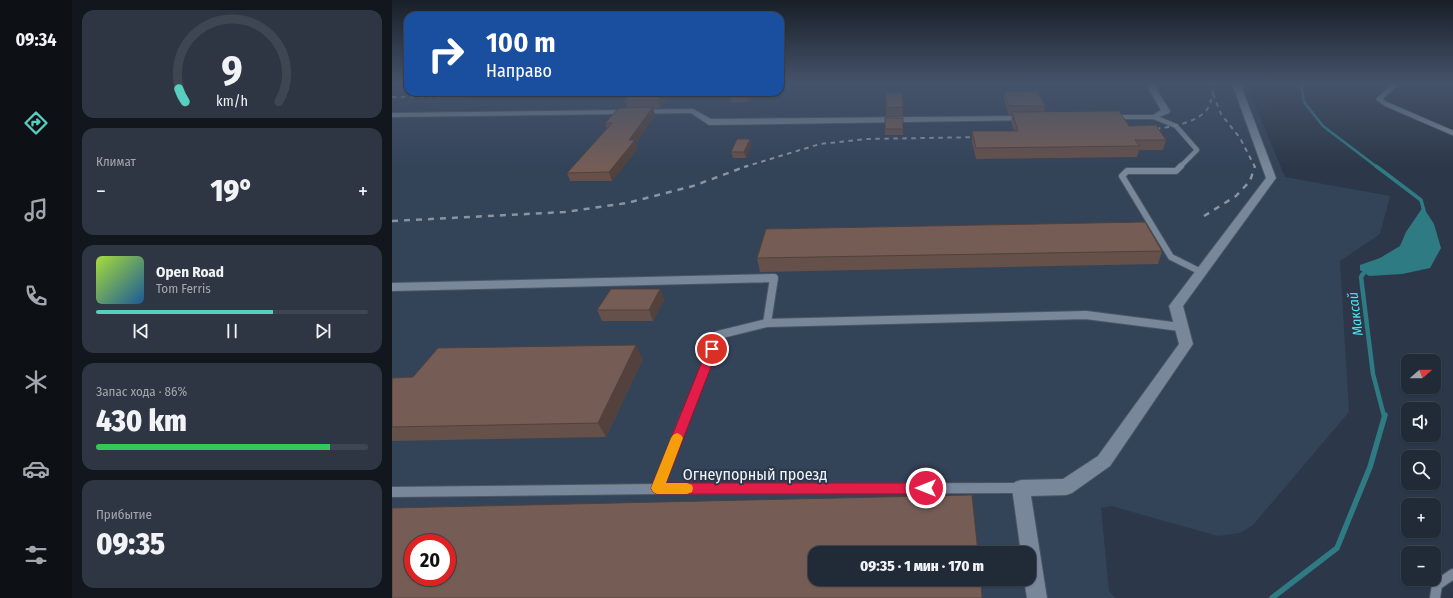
<!DOCTYPE html>
<html lang="ru">
<head>
<meta charset="utf-8">
<style>
	body { margin:0; font-family:"Fira Sans Condensed",sans-serif; background:#2d3642; color:#f1f3f6; height:100vh; display:flex; flex-direction:column; font-size:15px; white-space:nowrap }
	* { box-sizing:border-box; margin:0 }
	p { font-size:13px; color:#a2a7ad }
	.icon { flex:none; width:22px; height:22px; fill:none; stroke:currentColor; stroke-width:2; stroke-linecap:round; stroke-linejoin:round }
	.map { position:relative; flex:1; overflow:hidden }
	.sheet { display:flex; flex-direction:column; gap:10px; padding:10px; background:#12171e; width:320px }
	.sheet>* { flex:none }
	.hud { position:absolute; left:12px; top:12px; width:380px; height:84px; border-radius:12px; box-shadow:0 1px 3px #0004,0 0 0 1px #3e4652; background:#1a4fa0; color:#fff; overflow:hidden }
	.needle { width:26px; rotate:70deg }
	.controls { position:absolute; left:1009px; top:354px; display:grid; gap:8px }
	.controls a { display:grid; place-items:center; width:40px; height:40px; border-radius:8px; background:#212a37; box-shadow:0 1px 3px #0004,0 0 0 1px #3e4652; font-size:20px }
	.speed { position:absolute; left:12px; top:534px; display:flex; gap:8px; font-size:20px; font-weight:700; text-align:center }
	.speed>* { display:grid; place-content:center; width:52px; height:52px; border-radius:50%; background:#212a37; box-shadow:0 1px 3px #0004,0 0 0 1px #3e4652; line-height:1 }
	.speed .limit { border:6px solid #d22; background:#fff; color:#111 }
	.pin { position:absolute; display:grid; place-items:center; width:34px; height:34px; color:#fff; margin:-17px; border:2px solid #fff; border-radius:50%; box-shadow:0 1px 4px #0007 }
	.me { position:absolute; width:44px; margin:-22px; rotate:270deg; stroke-linejoin:round; filter:drop-shadow(0 0 3px #0008) }
	.turn { display:flex; align-items:center; gap:14px; height:84px; padding:0 16px; font-size:18px }
	.turn .icon { width:52px; height:52px; stroke-width:2.5 }
	.turn b { display:block; font-size:28px; line-height:34px }
	.big { font-size:30px; font-weight:800; line-height:1.1 }
	.sheet .widget { flex:1; display:flex; flex-direction:column; justify-content:center; gap:6px; min-width:0; padding:0 14px; border-radius:12px; background:#2d3642 }
	.sheet .dial { align-items:center; gap:0 }
	.dial svg { height:104px; overflow:visible; fill:none; stroke:#3e4652; stroke-width:7; stroke-linecap:round; text-anchor:middle }
	.dial text { fill:#f1f3f6; stroke:none }
	.song { display:flex; align-items:center; gap:12px }
	.cover { width:48px; height:48px; border-radius:6px; background:linear-gradient(135deg,hsl(80 70% 55%),hsl(210 70% 35%)) }
	.played { height:4px; border-radius:2px; background:linear-gradient(90deg,#58cec0 65%,#3e4652 65%) }
	.keys { display:flex; justify-content:space-around; direction:ltr }
	.heat { display:flex; justify-content:space-between; align-items:center; font-size:22px; direction:ltr }
	.charge { height:6px; border-radius:3px; background:linear-gradient(90deg,#34c759 86%,#3e4652 0) }
	.trip { position:absolute; left:416px; top:546px; width:228px; height:40px; border-radius:12px; background:#212a37; box-shadow:0 1px 3px #0004,0 0 0 1px #3e4652; font-weight:800; line-height:40px; text-align:center }
	main { display:flex; flex:1; min-height:0 }
	.tabs { display:flex; flex-direction:column; width:72px; justify-content:space-around; align-items:center; background:#0d1116; color:#a2a7ad }
	.tabs .icon { width:28px; height:28px }
	.tabs .current { color:#58cec0 }
	.tabs b { font-size:18px; color:#f1f3f6 }
	.map>svg:first-child { display:block }
	.built { fill:#334358; fill-rule:evenodd }
	.water { fill:#2e7b83 }
	.lines { fill:none; stroke-linecap:round; stroke-linejoin:round }
	.stream-far3 { stroke:#2e7b83; stroke-width:2.5 }
	.stream-far2 { stroke:#2e7b83; stroke-width:3.5 }
	.stream-far1 { stroke:#2e7b83; stroke-width:4.5 }
	.stream { stroke:#2e7b83; stroke-width:5.5 }
	.lane-far3-casing { stroke:#4d5764; stroke-width:6 }
	.lane-far2-casing { stroke:#4d5764; stroke-width:8 }
	.lane-far1-casing { stroke:#4d5764; stroke-width:10 }
	.lane-casing { stroke:#4d5764; stroke-width:12 }
	.street-casing { stroke:#4d5764; stroke-width:2 }
	.lane-far3 { stroke:#79879a; stroke-width:4.5 }
	.lane-far2 { stroke:#79879a; stroke-width:6 }
	.lane-far1 { stroke:#79879a; stroke-width:8 }
	.lane { stroke:#79879a; stroke-width:10 }
	.street { fill:#79879a; fill-rule:evenodd }
	.rail-far1 { stroke:#8a93a1; stroke-width:2; stroke-dasharray:4.5 4.5; stroke-linecap:butt }
	.rail { stroke:#8a93a1; stroke-width:2.5; stroke-dasharray:6 6; stroke-linecap:butt }
	.wall { fill:#65504a }
	.shaded-wall { fill:#52413c }
	.building { fill:#755d56; stroke:#52413c; fill-rule:evenodd }
	.route { fill:#e11d48; stroke:#92132f }
	.slow { fill:#f59e0b }
	.labels { text-anchor:middle; stroke-width:4; stroke-linejoin:round; paint-order:stroke }
	.water-label { font-size:14px; font-style:italic; fill:#50e4f2; stroke:#2c3849 }
	.near-street-label { font-size:16px; fill:#eff5fe; stroke:#2c3849 }
</style>
</head>
<body>
<main>
<nav class="tabs">
<b>09:34</b>
<svg class="icon current" aria-label="directions" viewBox="0 0 24 24"><path d="M12 3l9 9-9 9-9-9zM9 14v-3h6M13 9l2 2-2 2"/></svg>
<svg class="icon" aria-label="music" viewBox="0 0 24 24"><path d="M9 18V5l10-2v13"/><circle cx="6" cy="18" r="3"/><circle cx="16" cy="16" r="3"/></svg>
<svg class="icon" aria-label="phone" viewBox="0 0 24 24"><path d="M5 4h4l2 5-3 2q2 4 5 5l2-3 5 2v4C11 20 4 13 5 4z"/></svg>
<svg class="icon" aria-label="climate" viewBox="0 0 24 24"><path d="M12 3v18M4 7l16 10M4 17L20 7"/></svg>
<svg class="icon" aria-label="car" viewBox="0 0 24 24"><path d="M5 17H2v-5l4-1 3-4h7l3 4 3 1v5h-3M9 17h6M6 11h13"/><circle cx="7" cy="17" r="2"/><circle cx="17" cy="17" r="2"/></svg>
<svg class="icon" aria-label="filters" viewBox="0 0 24 24"><path d="M4 7h16M4 17h16"/><circle cx="9" cy="7" r="2"/><circle cx="15" cy="17" r="2"/></svg>
</nav>
<section class="sheet">
<div class="widget dial"><svg viewBox="0 0 100 80">
<path d="M14 69A42 42 0 1 1 86 69"/>
<path d="M14 69A42 42 0 0 1 9 59" stroke="#58cec0"/>
<text x="50" y="56" font-size="32" font-weight="700">9</text>
<text x="50" y="72" font-size="11">km/h</text>
</svg></div>
<div class="widget"><p>Климат</p>
<div class="heat"><a>−</a><b class="big">19°</b><a>+</a></div>
</div>
<div class="widget">
<div class="song"><i class="cover"></i><div><b>Open Road</b><p>Tom Ferris</p></div></div>
<div class="played"></div>
<div class="keys"><svg class="icon" aria-label="previous" viewBox="0 0 24 24"><path d="M18 5L8 12l10 7zM5 5v14"/></svg><svg class="icon" aria-label="pause" viewBox="0 0 24 24"><path d="M8 5v14M16 5v14"/></svg><svg class="icon" aria-label="next" viewBox="0 0 24 24"><path d="M6 5l10 7-10 7zM19 5v14"/></svg></div>
</div>
<div class="widget"><p>Запас хода · 86%</p><b class="big">430 km</b><div class="charge"></div></div>
<div class="widget"><p>Прибытие</p><b class="big">09:35</b></div>
</section>
<div class="map">
<svg width="1061" height="598" viewBox="0 0 1061 598">
	<rect width="100%" height="100%" fill="#2c3849"/>
	<path class="built" d="M0,83H16V92H388V83H854L893,177L998,196L988,234L948,261L957,412L861,525L848,533L826,536L719,506L709,508L717,591L723,598H0ZM21,543H55V577H21ZM423,553H637V579H423Z"/>
	<path class="water" d="M1031,207L1042,224L1049,248L1038,268L1010,274L977,276L968,270V265L988,258L1008,246L1014,232Z"/>
	<g class="lines">
		<path class="stream-far3" d="M912,83L909,84L912,102L931,126L985,167"/>
		<g class="stream-far2">
			<path d="M984,166L1029,200L1032,211"/>
			<path d="M970,275L976,269"/>
		</g>
		<path class="stream-far1" d="M971,274L969,277L981,374L992,416"/>
		<path class="stream" d="M880,598L945,548L978,467L993,415"/>
		<defs>
			<g id="lane-far3">
				<path d="M1005,83L987,99L994,104L1061,133"/>
				<path d="M762,117L784,126L805,150L788,167"/>
			</g>
			<path id="lane-far2" d="M789,166L784,171H735L730,176L779,257L809,272"/>
			<g id="lane-far1">
				<path d="M0,287L382,278L375,323"/>
				<path d="M294,416L326,335L375,323L694,315L788,327"/>
			</g>
			<g id="lane">
				<path d="M265,489L294,415"/>
				<path d="M0,492L265,489L629,488"/>
				<path d="M1043,598L1045,585L1061,574"/>
			</g>
			<g id="street">
				<path d="M757,83H765V90L778,111L777,113L762,119H712L711,117L712,115H761L769,110L757,90Z"/>
				<path d="M840,83H848L884,178L791,306L801,344L718,466L680,493L674,495L639,496L655,598H635L632,579H637V553H629L620,488L623,482L629,480L671,479L706,456L787,344L777,306L874,178Z"/>
				<path d="M301,109L319,119L637,116L641,118L637,120L317,125L299,113L0,117V113Z"/>
			</g>
		</defs>
		<use href="#lane-far3" class="lane-far3-casing"/>
		<use href="#lane-far2" class="lane-far2-casing"/>
		<use href="#lane-far1" class="lane-far1-casing"/>
		<use href="#lane" class="lane-casing"/>
		<use href="#street" class="street-casing"/>
		<use href="#lane-far3" class="lane-far3"/>
		<use href="#lane-far2" class="lane-far2"/>
		<use href="#lane-far1" class="lane-far1"/>
		<use href="#lane" class="lane"/>
		<use href="#street" class="street"/>
		<g class="rail-far1">
			<path d="M264,94L319,93"/>
			<path d="M821,94L829,114L848,138L863,167"/>
			<path d="M0,97L248,94"/>
			<path d="M755,130C773,128 806,124 816,108C820,101 821,91 822,83"/>
			<path d="M352,167L428,144L475,139L591,137"/>
		</g>
		<g class="rail">
			<path d="M812,216L844,196L858,181L863,166"/>
			<path d="M0,221L173,212L235,203L301,186L355,166"/>
		</g>
	</g>
	<g class="wall">
		<path d="M340,92H361L356,102L340,103L338,95Z"/>
		<path d="M612,92L653,106L652,112L737,126L774,140L771,150H747L745,157L584,159L580,142V131H622L619,122L620,115H617L612,100Z"/>
		<path d="M510,93L511,116H494V108Z"/>
		<path d="M277,97L269,108H261L263,115L244,143L245,149L220,181H178L175,173L215,129L213,123L235,108L233,100Z"/>
		<path d="M511,118V135H493V129Z"/>
		<path d="M358,139L359,145L354,158H341L339,152Z"/>
		<path d="M770,251L766,264L368,272L365,258Z"/>
		<path d="M268,289L272,300L261,321H210L205,310Z"/>
		<path d="M251,359L214,437L0,441V378L21,377Z"/>
	</g>
	<g class="shaded-wall">
		<path d="M272,92H275L277,97L269,108L266,100Z"/>
		<path d="M356,92H361L356,102L354,94Z"/>
		<path d="M261,107L263,115L244,143L245,149L220,181L217,172L237,140Z"/>
		<path d="M358,139L359,145L354,158L352,152Z"/>
		<path d="M268,289L272,300L261,321L257,310Z"/>
		<path d="M244,345L251,359L214,437L206,423Z"/>
	</g>
	<g class="building">
		<path d="M646,91L653,106H617L612,92Z"/>
		<path d="M240,92H272L266,100H233Z"/>
		<path d="M340,92H356L354,94L338,95Z"/>
		<path d="M494,93H510L511,107L494,108Z"/>
		<path d="M261,107L237,140H243L217,172L175,173L220,123H213L227,108Z"/>
		<path d="M727,111L737,126L764,125L774,140H743L748,146L584,148L580,131H626L620,112Z"/>
		<rect x="493" y="118" width="18" height="11"/>
		<path d="M345,139H358L352,152H339Z"/>
		<path d="M753,222L770,251L365,258L374,229Z"/>
		<path d="M219,289H268L257,310H205Z"/>
		<path d="M244,345L206,423L0,427V378L21,377L46,348Z"/>
		<path d="M580,495L586,553H423V579H589L590,598H0V508ZM21,543H55V577H21Z"/>
	</g>
	<linearGradient id="sky" x2="0" y2="1"><stop stop-color="#181f28"/><stop offset="0.5" stop-color="#45536a"/><stop offset="1" stop-color="#45536a" stop-opacity="0"/></linearGradient>
	<rect width="1061" height="167" fill="url(#sky)"/>
	<path class="route" d="M320,346L326,349L274,483H534L539,484L541,488L539,492L534,494H265L261,492L259,488L315,349Z"/>
	<path class="slow" d="M285,433L289,435L291,438L274,483H295L300,485L301,488L300,492L295,494H265L261,492L259,488L279,438L281,435Z"/>
	<g class="labels">
		<g class="water-label">
			<text transform="translate(963 314) rotate(-97)" y="5">Максай</text>
		</g>
		<g class="near-street-label">
			<text x="363" y="480">Огнеупорный проезд</text>
		</g>
	</g>
</svg>
<div class="controls">
<a><svg class="needle" viewBox="-14 -14 28 28"><path d="M0-13l5 13h-10z" fill="#e53935"/><path d="M0 13l5-13h-10z" fill="#a2a7ad"/></svg></a>
<a><svg class="icon" aria-label="sound" viewBox="0 0 24 24"><path d="M4 9h4l5-4v14l-5-4H4zM17 9q2 3 0 6"/></svg></a>
<a><svg class="icon" aria-label="search" viewBox="0 0 24 24"><circle cx="10" cy="10" r="6"/><path d="M15 15l6 6"/></svg></a>
<a>+</a>
<a>−</a>
</div>
<div class="speed"><div class="limit">20</div></div>
<div class="pin" style="left:320px;top:349px;background:#d93025"><svg class="icon" aria-label="arrive" viewBox="0 0 24 24"><path d="M6 21V4h12l-3 4 3 4H6"/></svg></div>
<svg class="me" style="left:534px;top:488px" viewBox="-20 -20 40 40"><circle r="17" fill="#e11d48" stroke="#fff" stroke-width="3"/><path d="M0-11L8 9 0 5-8 9z" fill="#fff"/></svg>
<div class="trip">09:35 · 1 мин · 170 m</div>
<div class="hud">
<div class="turn"><svg class="icon" aria-label="right" viewBox="0 0 24 24"><path d="M7 20v-9h11M14 6l5 5-5 5"/></svg><div><b>100 m</b>Направо</div></div>
</div>
</div>
</main>
</body>
</html>
